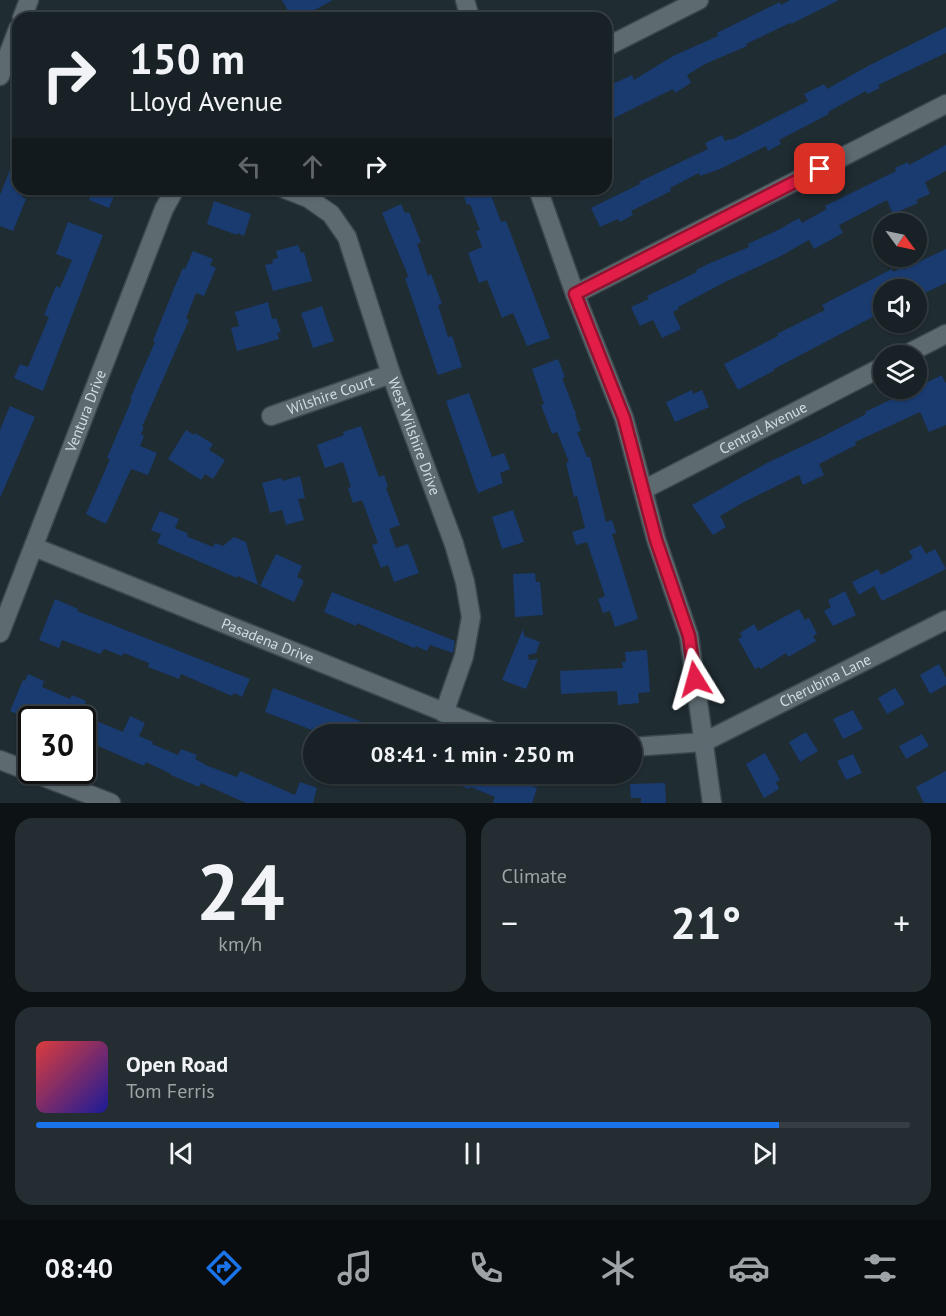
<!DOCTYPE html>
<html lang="en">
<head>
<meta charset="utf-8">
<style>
	body { margin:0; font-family:"PT Sans",sans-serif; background:#242e32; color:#f1f3f6; height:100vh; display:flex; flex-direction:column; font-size:22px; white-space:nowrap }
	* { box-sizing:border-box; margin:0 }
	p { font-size:20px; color:#9ea3a7 }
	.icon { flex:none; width:33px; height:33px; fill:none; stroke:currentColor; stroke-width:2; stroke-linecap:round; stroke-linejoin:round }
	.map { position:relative; height:803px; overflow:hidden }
	.side { display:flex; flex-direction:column; gap:15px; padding:15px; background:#0d1215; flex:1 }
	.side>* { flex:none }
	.top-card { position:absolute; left:12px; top:12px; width:600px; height:183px; border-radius:18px; box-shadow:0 2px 4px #0004,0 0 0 2px #363e43; background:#172126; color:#f1f3f6; overflow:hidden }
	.needle { width:39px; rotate:123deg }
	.buttons { position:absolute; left:873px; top:213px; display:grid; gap:12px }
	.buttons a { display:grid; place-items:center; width:54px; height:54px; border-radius:50%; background:#172126; box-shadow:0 2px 4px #0004,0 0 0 2px #363e43; font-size:30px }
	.speed { position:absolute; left:18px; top:706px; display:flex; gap:12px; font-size:30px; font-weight:700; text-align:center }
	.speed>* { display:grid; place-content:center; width:78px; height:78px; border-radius:50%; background:#172126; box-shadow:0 2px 4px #0004,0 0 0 2px #363e43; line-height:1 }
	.speed .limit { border:3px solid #111; border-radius:9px; background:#fff; color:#111 }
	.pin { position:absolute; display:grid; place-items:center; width:51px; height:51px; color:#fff; margin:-26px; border-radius:12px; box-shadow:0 3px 9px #0006 }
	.me { position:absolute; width:66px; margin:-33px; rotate:352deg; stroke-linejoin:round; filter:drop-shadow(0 0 4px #0008) }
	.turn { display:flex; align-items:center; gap:21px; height:126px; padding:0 18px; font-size:27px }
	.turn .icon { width:78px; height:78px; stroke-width:2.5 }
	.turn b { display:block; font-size:42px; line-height:51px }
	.lanes { display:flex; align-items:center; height:57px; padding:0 18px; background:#0003; justify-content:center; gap:30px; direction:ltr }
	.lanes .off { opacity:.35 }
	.big { font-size:45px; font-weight:700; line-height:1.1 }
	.side .card { flex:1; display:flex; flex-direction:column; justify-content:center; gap:9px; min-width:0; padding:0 21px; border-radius:18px; background:#242e32 }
	.side .dial { align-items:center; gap:0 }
	.dial b { font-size:78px; line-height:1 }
	.song { display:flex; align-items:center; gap:18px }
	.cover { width:72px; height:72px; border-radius:9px; background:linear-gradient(135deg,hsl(0 70% 55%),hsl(240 70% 35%)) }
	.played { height:6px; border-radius:3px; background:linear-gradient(90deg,#1a73e8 85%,#363e43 85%) }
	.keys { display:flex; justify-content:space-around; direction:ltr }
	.heat { display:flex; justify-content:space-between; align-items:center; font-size:33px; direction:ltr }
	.side .tiles { flex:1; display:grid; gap:15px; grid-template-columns:1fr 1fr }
	.card:last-child { grid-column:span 2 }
	.trip { position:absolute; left:303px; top:724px; width:339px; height:60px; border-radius:30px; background:#172126; box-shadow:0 2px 4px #0004,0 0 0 2px #363e43; font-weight:700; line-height:60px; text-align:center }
	.menu { display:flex; height:96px; justify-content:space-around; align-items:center; background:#090d0f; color:#9ea3a7 }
	.menu .icon { width:42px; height:42px }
	.menu .current { color:#1a73e8 }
	.menu b { font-size:27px; color:#f1f3f6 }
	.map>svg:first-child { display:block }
	.building { fill:#1a3b70 }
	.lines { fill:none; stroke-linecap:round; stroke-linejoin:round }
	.minor-casing { stroke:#3d484c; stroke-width:21 }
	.minor { stroke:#5d6b71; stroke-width:18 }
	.route-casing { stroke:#92132f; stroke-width:15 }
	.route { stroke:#e11d48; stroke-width:10 }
	.labels { text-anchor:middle; stroke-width:6; stroke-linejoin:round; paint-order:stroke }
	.street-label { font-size:15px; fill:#d3dcdf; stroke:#0e1416 }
</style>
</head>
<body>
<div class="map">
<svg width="946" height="803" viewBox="0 0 946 803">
	<rect width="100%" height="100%" fill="#1f2c32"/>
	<g class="building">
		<path d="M282,0H333L300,18H292Z"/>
		<path d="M790,0H839L791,24L790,23L746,44L747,46L705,64L687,75L691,83L675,93L673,89L606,122V87L632,75L634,80L673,56L718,36L717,33L780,2L781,5Z"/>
		<path d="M946,27V53L878,85L880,88L867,94L866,91L828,112L829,114L779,140L781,144L768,151L766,146L720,169L700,176L699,173L670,188L671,191L631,211L633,215L620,222L618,219L600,227L591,208L640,184L639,182L708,149L705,143L722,135L725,141L730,139L731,140L808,101L804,94L824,84L827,89L868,66Z"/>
		<path d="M946,145V171L925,182L930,194L916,200L918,203L893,214L887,200L839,225L843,233L814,249L809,240L779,257L727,281L678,307L679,309L673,312L681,329L662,338L653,320L640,326L631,307L649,299L647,296L697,272L696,270L708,264L749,247L748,244L780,229L799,218L802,223L827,209L825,206L896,171L895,168L908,162L909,165Z"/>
		<path d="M17,152L18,189L24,190L22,197L26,199L13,231L0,226V195Z"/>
		<path d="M93,189H117L109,208L89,200Z"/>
		<path d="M461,189H505L491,195L501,222L506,221L550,338L527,346L513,313L502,318L487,280L479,283L468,253L482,247L476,231L480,230L470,204L467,205Z"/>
		<path d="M214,201L251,214L244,236L237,233V235L207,224Z"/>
		<path d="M401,204L405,213L409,212L421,242L417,244L428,276L431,274L442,304L438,305L448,337L452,336L462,367L438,375L405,278L408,277L407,273L382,213Z"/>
		<path d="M68,222L103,235L43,391L14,378L20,364L28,367L49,317L44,315L56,286L60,288L72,260L56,254Z"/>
		<path d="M298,245L301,253L304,252L312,281L273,291L265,265L273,263L272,260L278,258L276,251Z"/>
		<path d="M946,249V283L916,297V290H884V311L774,369L775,370L738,390L724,364L778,336L777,334L825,310L822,305L892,269L893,272L903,267L904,269Z"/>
		<path d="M193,251L213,259L210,265L216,268L204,296L196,293L186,318L189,320L142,427H144L141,434L144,436L140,446L157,453L148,475L131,469L106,524L86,514L110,459L107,458L132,399H130L155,342L153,341L175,286L183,268L185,269Z"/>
		<path d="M268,302L272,319L276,318L281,332L277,333L279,339L237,351L231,328L239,326L235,312Z"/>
		<path d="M322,306L334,341L313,348L301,313Z"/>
		<path d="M558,359L565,377L562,378L576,414L575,415L581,431L577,432L587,457H590L606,522L612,520L616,533L612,534L638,619L615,627L610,611L603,613L598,599L605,596L587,542L576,545L572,532L585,528L577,496L574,497L566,463L569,462L557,432L552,434L541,405L544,404L532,369Z"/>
		<path d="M942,375L946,384V425L929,432L920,412L855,442L856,445L819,464L824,475L803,485L799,475L744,502L720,516L726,527L713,535L692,505L767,463L822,437L866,414L865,412Z"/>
		<path d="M692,390L693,394L702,390L709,407L675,422L666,402Z"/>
		<path d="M469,393L492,457L504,453L510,469L500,473L503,483L478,493L446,401Z"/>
		<path d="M10,406L35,417L0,498V430Z"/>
		<path d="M361,426L379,477L384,475L388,486L386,488L400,525L389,529L396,548L408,544L419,573L394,582L388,565L381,568L372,545L378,543L362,500L353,503L348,488L351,487L343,462L325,468L317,445L344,435L343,432Z"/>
		<path d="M186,430L194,435L195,433L213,444L209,450L225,460L213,479L205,474L201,480L168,459Z"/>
		<path d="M300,476L305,498L298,499L304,520L286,525L282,510L270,513L262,483L281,478L282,481Z"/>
		<path d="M513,510L524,542L502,549L492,517Z"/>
		<path d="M160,511L179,519L175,528L187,533L188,537L213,547L215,543L223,546L234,537L246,542L258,585L238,576L237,578L157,543L161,534L151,530Z"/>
		<path d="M921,545L926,554L935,549L946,569L882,601L874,586L859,595L852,582L878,569L881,575L913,558L909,551Z"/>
		<path d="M276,554L302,566L297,577L303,580V583L294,602L260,586Z"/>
		<path d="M535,573L536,582H540L543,615L515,617L513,574Z"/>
		<path d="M845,591L856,615L833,626L824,611L831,607L828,600Z"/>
		<path d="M332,592L455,641L453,653L430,645L427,651L416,646L414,648L357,623L356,626L324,612Z"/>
		<path d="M55,599L78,609L77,611L250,679L242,697L234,693L232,696L181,674L179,679L148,667L149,663L124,653L122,656L104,649L100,654L62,640L59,648L39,640Z"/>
		<path d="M799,609L805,620L809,618L817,634L813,636L816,641L788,657L786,653L761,669L759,667L755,669L738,639L742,637L740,633L754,624L758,631Z"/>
		<path d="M523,629L524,636L540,642L536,653L528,655L529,660L538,659L526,689L502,680Z"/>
		<path d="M647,650L650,692L638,693L639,703L618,705L617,691L561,694L560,671L623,668L622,662H626L625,652Z"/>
		<path d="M939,664L946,678V685L930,694L920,675Z"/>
		<path d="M28,674L44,681L42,687L70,699L72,695L86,701L78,720H31L10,711L23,680L25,681Z"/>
		<path d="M273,688L394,734V735H325L265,712Z"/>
		<path d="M895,688L905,704L887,714L878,698Z"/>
		<path d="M853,710L863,729L843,739L833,719Z"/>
		<path d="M82,715L123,732L130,716L145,723L139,736L153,742L152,744L178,755L181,749L197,755L195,759L208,766L237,777L240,771L295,795L300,782L317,788L313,803H246L201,783L199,787L171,775V774L146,762L144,766L82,739Z"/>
		<path d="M806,732L818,751L800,762L789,742Z"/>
		<path d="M922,734L929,746L906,759L899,746Z"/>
		<path d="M765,753L780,780L776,782L779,789L764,798L746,764Z"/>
		<path d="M853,754L862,773L846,780L837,761Z"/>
		<path d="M946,771V803H924L916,787Z"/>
		<path d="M432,774H499L537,788L532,803H493L495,797L471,787L469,789Z"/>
		<path d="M665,783L666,803H641V798H631L630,784Z"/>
	</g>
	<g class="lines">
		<defs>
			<g id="minor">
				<path d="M465,0L470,18"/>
				<path d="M22,18L29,0"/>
				<path d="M606,47L699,0"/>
				<path d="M0,76L18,29"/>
				<path id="s1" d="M285,189L308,198L331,214L347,237L391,374L454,544L465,582L471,617L464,656L444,713"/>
				<path d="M538,189L575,294L624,418L656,539L689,636L712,803"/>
				<path d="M575,294L946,104"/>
				<path d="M903,356L946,334"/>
				<path id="s2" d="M271,416L391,374"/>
				<path id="s3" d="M643,490L884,366"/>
				<path id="s4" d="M34,547L501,735"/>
				<path id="s5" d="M0,633L164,209L175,189"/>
				<path id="s6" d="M632,747L704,742L946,620"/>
				<path d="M0,760L111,803"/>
			</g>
		</defs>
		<use href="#minor" class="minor-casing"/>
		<use href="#minor" class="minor"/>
	</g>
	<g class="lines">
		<defs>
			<path id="route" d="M695,679L689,636L656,540L624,418L575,294L820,169"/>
		</defs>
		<use href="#route" class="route-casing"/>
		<use href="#route" class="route"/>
	</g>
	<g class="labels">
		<g class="street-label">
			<text dy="5" stroke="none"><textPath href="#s2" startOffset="63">Wilshire Court</textPath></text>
			<text dy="5" stroke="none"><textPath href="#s5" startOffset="238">Ventura Drive</textPath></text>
			<text dy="5" stroke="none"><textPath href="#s3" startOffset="135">Central Avenue</textPath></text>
			<text dy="5" stroke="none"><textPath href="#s1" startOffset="291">West Wilshire Drive</textPath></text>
			<text dy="5" stroke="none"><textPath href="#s4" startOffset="252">Pasadena Drive</textPath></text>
			<text dy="5" stroke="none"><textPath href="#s6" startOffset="208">Cherubina Lane</textPath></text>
		</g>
	</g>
</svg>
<div class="buttons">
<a><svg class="needle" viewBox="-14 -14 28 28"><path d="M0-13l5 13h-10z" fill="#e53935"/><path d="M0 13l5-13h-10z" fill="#9ea3a7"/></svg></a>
<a><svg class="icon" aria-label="sound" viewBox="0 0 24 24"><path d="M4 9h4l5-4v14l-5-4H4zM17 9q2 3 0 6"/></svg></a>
<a><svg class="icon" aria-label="layers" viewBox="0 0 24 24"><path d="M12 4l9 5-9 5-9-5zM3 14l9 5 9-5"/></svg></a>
</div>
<div class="speed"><div class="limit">30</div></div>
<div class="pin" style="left:820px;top:169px;background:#d93025"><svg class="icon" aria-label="arrive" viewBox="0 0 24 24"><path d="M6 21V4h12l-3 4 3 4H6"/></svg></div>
<svg class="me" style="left:695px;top:679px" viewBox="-20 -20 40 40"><path d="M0-17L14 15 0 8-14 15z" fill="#e11d48" stroke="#fff" stroke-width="4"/></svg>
<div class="trip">08:41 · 1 min · 250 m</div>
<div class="top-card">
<div class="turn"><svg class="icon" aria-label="right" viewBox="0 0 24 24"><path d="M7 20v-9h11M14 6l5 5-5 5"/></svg><div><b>150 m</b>Lloyd Avenue</div></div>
<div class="lanes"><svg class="icon off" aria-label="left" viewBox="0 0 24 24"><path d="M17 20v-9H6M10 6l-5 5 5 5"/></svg><svg class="icon off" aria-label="ahead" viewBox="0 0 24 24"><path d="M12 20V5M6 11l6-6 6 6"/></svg><svg class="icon" aria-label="right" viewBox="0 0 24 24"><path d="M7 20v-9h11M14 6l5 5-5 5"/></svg></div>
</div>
</div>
<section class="side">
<div class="tiles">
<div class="card dial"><b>24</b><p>km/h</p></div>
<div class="card"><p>Climate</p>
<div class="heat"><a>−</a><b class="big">21°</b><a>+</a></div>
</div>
<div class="card">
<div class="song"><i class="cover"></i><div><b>Open Road</b><p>Tom Ferris</p></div></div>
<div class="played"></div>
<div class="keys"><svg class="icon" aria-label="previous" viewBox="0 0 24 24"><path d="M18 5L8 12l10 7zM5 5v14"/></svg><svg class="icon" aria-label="pause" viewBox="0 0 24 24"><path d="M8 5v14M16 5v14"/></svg><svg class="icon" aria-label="next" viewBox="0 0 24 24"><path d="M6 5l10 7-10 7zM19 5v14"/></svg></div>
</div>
</div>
</section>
<nav class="menu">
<b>08:40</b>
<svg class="icon current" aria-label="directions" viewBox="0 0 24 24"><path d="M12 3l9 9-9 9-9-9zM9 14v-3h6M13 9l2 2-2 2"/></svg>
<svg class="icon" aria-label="music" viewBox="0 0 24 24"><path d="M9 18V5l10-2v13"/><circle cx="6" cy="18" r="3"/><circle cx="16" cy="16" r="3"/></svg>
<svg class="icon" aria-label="phone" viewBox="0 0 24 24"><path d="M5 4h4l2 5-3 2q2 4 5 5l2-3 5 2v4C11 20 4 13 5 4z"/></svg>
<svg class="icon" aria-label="climate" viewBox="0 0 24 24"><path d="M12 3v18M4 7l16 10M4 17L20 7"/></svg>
<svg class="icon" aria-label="car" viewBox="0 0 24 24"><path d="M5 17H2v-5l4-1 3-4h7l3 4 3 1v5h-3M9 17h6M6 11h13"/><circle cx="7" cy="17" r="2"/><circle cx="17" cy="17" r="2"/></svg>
<svg class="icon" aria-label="filters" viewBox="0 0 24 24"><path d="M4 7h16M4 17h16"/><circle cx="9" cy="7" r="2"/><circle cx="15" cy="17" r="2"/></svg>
</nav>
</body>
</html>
